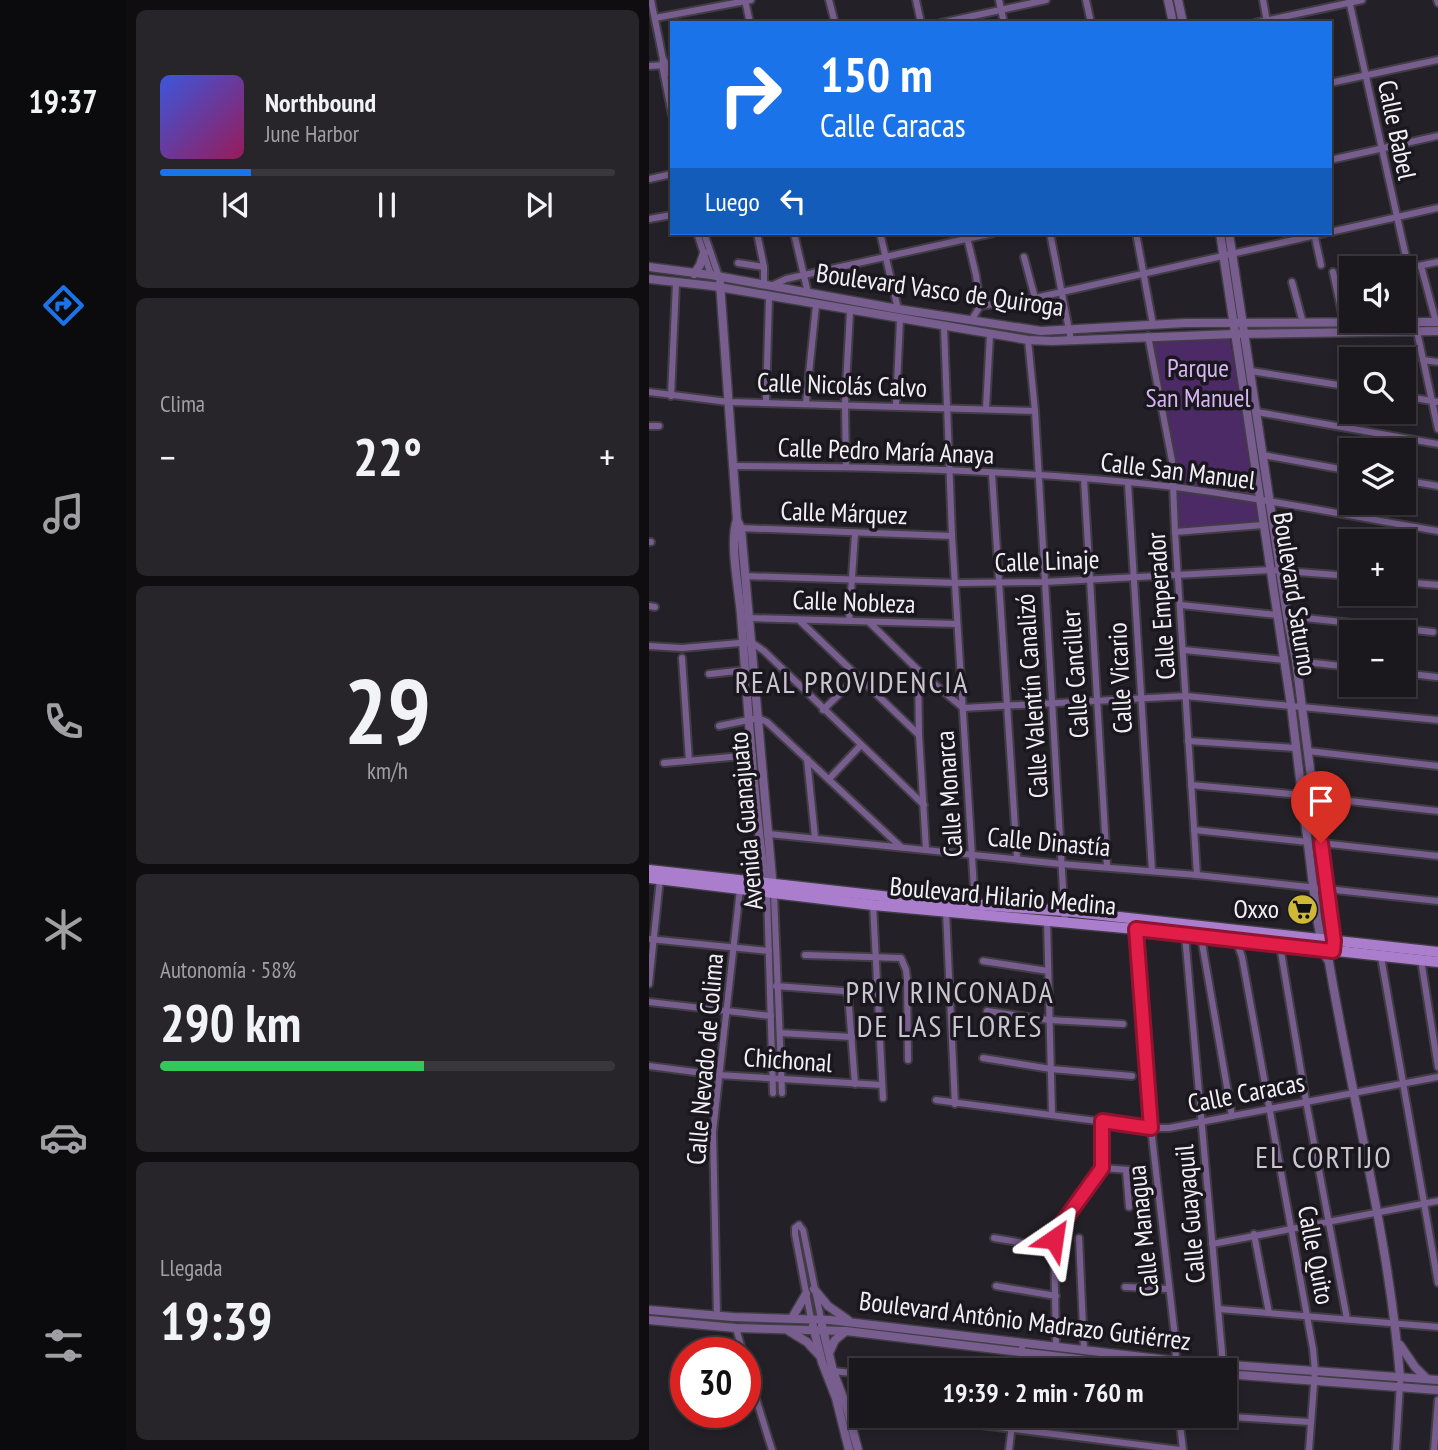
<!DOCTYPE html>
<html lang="es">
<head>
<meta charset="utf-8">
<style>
	body { margin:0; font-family:"PT Sans Narrow",sans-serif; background:#28252a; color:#f1f3f6; height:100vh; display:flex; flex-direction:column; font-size:26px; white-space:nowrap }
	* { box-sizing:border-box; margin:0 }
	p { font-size:23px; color:#a0a0a4 }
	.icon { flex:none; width:38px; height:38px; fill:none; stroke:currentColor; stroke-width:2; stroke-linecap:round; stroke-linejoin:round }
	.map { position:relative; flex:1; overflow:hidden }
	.details { display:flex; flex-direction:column; gap:10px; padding:10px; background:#0f0d10; width:523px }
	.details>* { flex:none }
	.hud { position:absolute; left:21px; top:21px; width:662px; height:214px; border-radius:0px; box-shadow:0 4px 10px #0003,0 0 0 2px #39373b; background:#1a73e8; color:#fff; overflow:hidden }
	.tools { position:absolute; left:690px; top:256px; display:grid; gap:14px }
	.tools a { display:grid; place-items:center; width:77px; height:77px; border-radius:0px; background:#1b181d; box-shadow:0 4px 10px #0003,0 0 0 2px #39373b; font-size:35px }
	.speed { position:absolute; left:21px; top:1337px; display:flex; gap:14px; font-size:35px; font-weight:700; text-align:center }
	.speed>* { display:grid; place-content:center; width:91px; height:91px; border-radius:50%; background:#1b181d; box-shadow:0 4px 10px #0003,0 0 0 2px #39373b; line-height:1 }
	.speed .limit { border:10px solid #d22; background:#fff; color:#111 }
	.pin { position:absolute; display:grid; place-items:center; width:60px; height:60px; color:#fff; margin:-72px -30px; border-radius:50% 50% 50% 0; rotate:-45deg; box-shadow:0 0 7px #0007 }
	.pin .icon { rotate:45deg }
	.me { position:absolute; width:77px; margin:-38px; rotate:32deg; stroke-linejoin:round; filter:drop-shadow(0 0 5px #0008) }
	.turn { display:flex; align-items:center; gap:24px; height:147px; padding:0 35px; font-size:32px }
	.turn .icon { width:91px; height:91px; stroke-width:2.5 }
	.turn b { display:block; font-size:49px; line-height:60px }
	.then { display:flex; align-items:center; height:66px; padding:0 35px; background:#0003; gap:14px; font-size:26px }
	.big { font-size:52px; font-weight:600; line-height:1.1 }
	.details .tile { flex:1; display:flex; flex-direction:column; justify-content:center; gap:10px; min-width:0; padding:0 24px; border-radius:10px; background:#28252a }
	.details .dial { align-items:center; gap:0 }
	.dial b { font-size:91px; line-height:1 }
	.song { display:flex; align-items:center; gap:21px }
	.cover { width:84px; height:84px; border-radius:10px; background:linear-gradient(135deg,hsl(230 70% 55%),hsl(330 70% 35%)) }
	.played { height:7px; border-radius:4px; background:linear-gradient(90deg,#1a73e8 20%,#39373b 20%) }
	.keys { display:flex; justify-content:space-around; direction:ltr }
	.heat { display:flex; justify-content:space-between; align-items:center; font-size:38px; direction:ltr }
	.charge { height:10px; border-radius:5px; background:linear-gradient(90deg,#34c759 58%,#39373b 0) }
	.trip { position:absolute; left:200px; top:1358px; width:388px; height:70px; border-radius:0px; background:#1b181d; box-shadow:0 4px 10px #0003,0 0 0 2px #39373b; font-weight:600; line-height:70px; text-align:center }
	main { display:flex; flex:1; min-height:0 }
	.dock { display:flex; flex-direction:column; width:126px; justify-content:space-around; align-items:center; background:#0b0a0c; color:#a0a0a4 }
	.dock .icon { width:49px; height:49px }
	.dock .on { color:#1a73e8 }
	.dock b { font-size:32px; color:#f1f3f6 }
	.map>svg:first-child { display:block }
	.green { fill:#4c2a65 }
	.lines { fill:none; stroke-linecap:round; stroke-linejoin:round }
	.minor-casing { stroke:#413d44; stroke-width:10 }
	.tertiary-casing { stroke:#413d44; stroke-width:11 }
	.secondary-casing { stroke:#413d44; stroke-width:13 }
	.minor { stroke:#785e8e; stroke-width:6 }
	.tertiary { stroke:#785e8e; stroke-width:8 }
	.secondary { stroke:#aa7ecd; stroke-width:10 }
	.route-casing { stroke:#92132f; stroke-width:18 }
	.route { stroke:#e11d48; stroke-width:12 }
	.labels { text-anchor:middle; stroke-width:7; stroke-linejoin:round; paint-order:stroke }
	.street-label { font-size:26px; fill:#f3f1f6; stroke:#1b171e }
	.park-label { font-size:26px; fill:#d5b5f2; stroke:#1b171e }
	.poi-label { font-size:26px; fill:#f3f1f6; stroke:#1b171e; text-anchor:end }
	.quarter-label { font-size:30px; letter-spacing:2px; fill:#cbc6d0; stroke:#1b171e }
</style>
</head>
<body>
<main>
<nav class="dock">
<b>19:37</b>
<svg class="icon on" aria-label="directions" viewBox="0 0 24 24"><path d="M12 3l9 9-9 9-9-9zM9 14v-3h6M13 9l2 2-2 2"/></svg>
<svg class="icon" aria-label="music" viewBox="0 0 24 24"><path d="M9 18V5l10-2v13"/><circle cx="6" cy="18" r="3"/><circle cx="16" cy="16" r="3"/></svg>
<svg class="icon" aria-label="phone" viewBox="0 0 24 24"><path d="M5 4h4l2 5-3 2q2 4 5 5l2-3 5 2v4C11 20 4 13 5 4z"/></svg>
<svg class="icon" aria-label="climate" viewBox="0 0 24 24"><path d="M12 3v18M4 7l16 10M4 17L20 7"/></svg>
<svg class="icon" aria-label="car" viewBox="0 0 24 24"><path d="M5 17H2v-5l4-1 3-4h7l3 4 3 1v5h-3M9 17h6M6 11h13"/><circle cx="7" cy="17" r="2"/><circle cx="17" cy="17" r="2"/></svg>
<svg class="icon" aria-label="filters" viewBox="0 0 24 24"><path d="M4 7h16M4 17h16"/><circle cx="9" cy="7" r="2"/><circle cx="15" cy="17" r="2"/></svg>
</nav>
<section class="details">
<div class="tile">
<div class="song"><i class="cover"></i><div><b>Northbound</b><p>June Harbor</p></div></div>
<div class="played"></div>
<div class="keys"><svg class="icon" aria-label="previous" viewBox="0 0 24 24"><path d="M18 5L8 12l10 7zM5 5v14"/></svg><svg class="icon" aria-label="pause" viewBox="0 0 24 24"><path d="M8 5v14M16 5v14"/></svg><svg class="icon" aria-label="next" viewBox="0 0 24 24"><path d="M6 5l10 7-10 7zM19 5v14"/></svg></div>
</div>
<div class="tile"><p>Clima</p>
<div class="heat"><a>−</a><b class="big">22°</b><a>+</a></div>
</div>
<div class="tile dial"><b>29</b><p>km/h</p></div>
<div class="tile"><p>Autonomía · 58%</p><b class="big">290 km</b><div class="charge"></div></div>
<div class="tile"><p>Llegada</p><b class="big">19:39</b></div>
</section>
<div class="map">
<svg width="789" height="1450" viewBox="0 0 789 1450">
	<rect width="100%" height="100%" fill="#242027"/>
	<path class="green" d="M502,339H581L614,525L526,532L525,487L597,497L529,481Z"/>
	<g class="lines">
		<defs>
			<g id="minor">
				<path d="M2,0L14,59L18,65L23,81"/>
				<path d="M96,0L101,23"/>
				<path d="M180,0L186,23"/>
				<path d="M267,0L272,23"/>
				<path d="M350,0L355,23"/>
				<path d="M437,0L442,23"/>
				<path d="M614,0L618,22"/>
				<path d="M700,0L757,257L761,266L764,267L789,262"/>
				<path d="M788,0L789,3"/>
				<path d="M6,18L102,0"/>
				<path d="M292,23L397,0"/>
				<path d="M606,23L713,0"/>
				<path d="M14,59L13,65L23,115"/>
				<path d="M0,66L17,65"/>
				<path d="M681,83L789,60"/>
				<path d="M681,160L789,136"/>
				<path d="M0,179L23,174"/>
				<path d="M0,219L23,215"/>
				<path d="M681,232L789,208"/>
				<path d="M48,233L62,275"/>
				<path d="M55,233L70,277"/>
				<path d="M108,233L115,267V285"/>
				<path d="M145,233L159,293"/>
				<path d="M231,233L249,309"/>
				<path d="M317,233L327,275L331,306"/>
				<path d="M401,233L422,340"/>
				<path d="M487,233L504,325"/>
				<path d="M665,233L672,265"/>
				<path d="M375,257L386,298"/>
				<path d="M729,262L730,268"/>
				<path d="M89,263L115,267"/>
				<path d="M772,266L787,322"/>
				<path d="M684,272L695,323"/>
				<path d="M643,282L654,323"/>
				<path d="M122,286L137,279L344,233"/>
				<path d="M322,321L331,306L386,298L676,233"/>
				<path d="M766,322L789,429"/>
				<path d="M295,327L303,536L326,905"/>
				<path d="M499,336L523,461L526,532L548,875"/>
				<path d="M379,340L386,411L416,923"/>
				<path d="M774,360L789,362"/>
				<path d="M602,371L702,387"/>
				<path d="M0,392L79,402L386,411"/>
				<path d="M22,396L27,283"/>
				<path d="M754,396L789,402"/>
				<path d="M117,402L120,297"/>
				<path d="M157,403L167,305"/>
				<path d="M247,405L251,320"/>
				<path d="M337,409L341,334"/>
				<path d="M608,412L789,444"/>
				<path d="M0,426H10"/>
				<path d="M614,455L702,471"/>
				<path d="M84,466C232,467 380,470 526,487C614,498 701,516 789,531"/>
				<path d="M197,467L196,404L201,311"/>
				<path d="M343,474L368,858"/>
				<path d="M435,479L458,866"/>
				<path d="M754,480L789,486"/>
				<path d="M479,484L503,871"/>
				<path d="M90,528L303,536"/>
				<path d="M526,532L614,525"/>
				<path d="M0,542H2"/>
				<path d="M96,576L306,583L395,582L621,570L702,576"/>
				<path d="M754,582L789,585"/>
				<path d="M532,605L628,615"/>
				<path d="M0,606L6,607"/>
				<path d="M638,616L784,632"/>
				<path d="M100,618L308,624"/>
				<path d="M150,620L270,735"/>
				<path d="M200,621L206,534"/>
				<path d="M221,623L269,670L314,708L537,696L789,720"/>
				<path d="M0,646L33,648L102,642L115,651L275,805"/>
				<path d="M535,650L635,660"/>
				<path d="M33,658L40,761"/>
				<path d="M647,661L702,667"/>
				<path d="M269,670L270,735L277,849"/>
				<path d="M754,673L787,677"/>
				<path d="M60,674L97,670"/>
				<path d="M174,710L208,677"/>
				<path d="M70,726L109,718L118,722L252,847"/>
				<path d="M539,741L646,748"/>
				<path d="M659,751L789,766"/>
				<path d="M158,759L166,837"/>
				<path d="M15,763L104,755"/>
				<path d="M181,778L212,745"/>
				<path d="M542,785L653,795"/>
				<path d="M665,797L789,811"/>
				<path d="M545,830L659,842"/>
				<path d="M120,834L412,864L548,875L789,901"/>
				<path d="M672,843L789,856"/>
				<path d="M118,893L124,1093"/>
				<path d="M125,894L133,1093"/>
				<path d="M224,904L234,1098"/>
				<path d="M297,912L306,1104"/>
				<path d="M398,921L403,1114"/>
				<path d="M487,929L502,1128L527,1346L526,1370"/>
				<path d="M536,935L574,1364"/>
				<path d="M552,937L583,1116"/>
				<path d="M0,939L120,951"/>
				<path d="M587,940L593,957L664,1349L666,1371L660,1450"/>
				<path d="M631,946L657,1101L698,1319"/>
				<path d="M156,955L252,958L257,970L258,979L259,1060"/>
				<path d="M732,957L789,1283"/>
				<path d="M772,960L789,1067"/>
				<path d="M334,961L399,971"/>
				<path d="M0,984L11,879"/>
				<path d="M127,986L194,991L199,994L206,1084"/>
				<path d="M0,1002L122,1016"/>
				<path d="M338,1011L400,1020L474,1024"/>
				<path d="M131,1033L203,1037"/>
				<path d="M334,1058L402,1069L483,1076"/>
				<path d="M0,1066L69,1075L233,1085"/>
				<path d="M287,1100L502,1128H520L789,1077"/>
				<path d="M453,1168L494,1171"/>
				<path d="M477,1171L480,1207"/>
				<path d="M150,1225L146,1228V1234L162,1319"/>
				<path d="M150,1225L154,1230L172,1319"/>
				<path d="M605,1234L620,1313"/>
				<path d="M345,1238L404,1248"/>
				<path d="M430,1238L435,1350"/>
				<path d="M563,1244L789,1201"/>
				<path d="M347,1286L407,1296"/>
				<path d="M476,1287L519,1289"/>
				<path d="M570,1309L789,1327"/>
				<path d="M68,1316L64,1132L91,889"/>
				<path d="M87,1328L94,1353"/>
				<path d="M407,1346L405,1239L409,1229L453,1168V1121"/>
				<path d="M96,1363L123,1450"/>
				<path d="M370,1370L373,1348"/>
				<path d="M184,1371L212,1374"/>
				<path d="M198,1408L212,1410"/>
				<path d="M261,1416L531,1450"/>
				<path d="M530,1416L534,1450"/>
				<path d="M567,1416L661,1422"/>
				<path d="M360,1450L364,1416"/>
				<path d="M747,1450L751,1383"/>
				<path d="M785,1450L789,1400"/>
			</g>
			<g id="tertiary">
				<path d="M519,0L524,23"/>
				<path d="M529,0L534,23"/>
				<path d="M571,233L642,705L668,918L674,951L680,962C703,1100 740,1238 751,1377"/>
				<path d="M580,233L638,616L647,661L684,946"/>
				<path d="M0,267L62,275L249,309L392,331L536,323L789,322"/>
				<path d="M45,274L51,265L55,253"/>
				<path d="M0,279L64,286L379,340L403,341L586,334L789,331"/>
				<path d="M71,283L88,520C80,541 90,591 92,615C99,706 104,797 117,887"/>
				<path d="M88,520L92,528L124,889"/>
				<path d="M165,1289L179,1306L199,1320"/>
				<path d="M0,1310L84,1317L181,1320L527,1361L789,1380"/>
				<path d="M143,1318L157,1294"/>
				<path d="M0,1320L87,1328L197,1331L521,1370"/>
				<path d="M173,1325L184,1371L198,1408L209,1450"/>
				<path d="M164,1326L173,1362L187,1398L200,1450"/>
				<path d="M140,1331L158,1342L170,1355"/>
				<path d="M751,1345L766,1367L777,1378"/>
				<path d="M180,1353L186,1340L197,1331"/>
				<path d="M576,1374L789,1390"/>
			</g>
			<g id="secondary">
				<path d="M0,870L277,901L416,911L789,952"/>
				<path d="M0,878L224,905L487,929L789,962"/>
			</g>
		</defs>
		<use href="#minor" class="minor-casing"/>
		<use href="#tertiary" class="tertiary-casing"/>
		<use href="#secondary" class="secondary-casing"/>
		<use href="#minor" class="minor"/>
		<use href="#tertiary" class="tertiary"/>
		<use href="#secondary" class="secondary"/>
	</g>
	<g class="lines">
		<defs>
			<path id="route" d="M405,1239L409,1229L453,1168V1121L502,1128L487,929L684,951L685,941L672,843"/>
		</defs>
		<use href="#route" class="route-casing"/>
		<use href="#route" class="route"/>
	</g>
	<defs>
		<symbol id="supermarket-disc" viewBox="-11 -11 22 22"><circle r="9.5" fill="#cfb837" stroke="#1b171e"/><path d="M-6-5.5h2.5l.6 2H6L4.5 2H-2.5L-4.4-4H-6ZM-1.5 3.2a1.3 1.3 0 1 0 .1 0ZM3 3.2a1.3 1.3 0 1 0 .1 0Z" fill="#111"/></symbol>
	</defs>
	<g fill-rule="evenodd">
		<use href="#supermarket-disc" x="636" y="892" width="35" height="35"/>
	</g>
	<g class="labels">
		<g class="street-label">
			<text transform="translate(748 130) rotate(78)" y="9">Calle Babel</text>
			<text transform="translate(291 290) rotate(8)" y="9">Boulevard Vasco de Quiroga</text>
			<text transform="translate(193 385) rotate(2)" y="9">Calle Nicolás Calvo</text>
			<text transform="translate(237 451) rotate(2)" y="9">Calle Pedro María Anaya</text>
			<text transform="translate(529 471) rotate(7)" y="9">Calle San Manuel</text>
			<text transform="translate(195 513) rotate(2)" y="9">Calle Márquez</text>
			<text transform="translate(398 561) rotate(-2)" y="9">Calle Linaje</text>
			<text transform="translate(646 594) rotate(81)" y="9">Boulevard Saturno</text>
			<text transform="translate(205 602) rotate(2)" y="9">Calle Nobleza</text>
			<text transform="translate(512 606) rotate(-94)" y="9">Calle Emperador</text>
			<text transform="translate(426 674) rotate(-94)" y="9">Calle Canciller</text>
			<text transform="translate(471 678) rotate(-93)" y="9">Calle Vicario</text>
			<text transform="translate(383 696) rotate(-94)" y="9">Calle Valentín Canalizó</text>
			<text transform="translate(300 794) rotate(-94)" y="9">Calle Monarca</text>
			<text transform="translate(97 821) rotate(-95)" y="9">Avenida Guanajuato</text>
			<text transform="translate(400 842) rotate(5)" y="9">Calle Dinastía</text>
			<text transform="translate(354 896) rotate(5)" y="9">Boulevard Hilario Medina</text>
			<text transform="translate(56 1059) rotate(-85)" y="9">Calle Nevado de Colima</text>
			<text transform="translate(139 1060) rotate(4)" y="9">Chichonal</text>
			<text transform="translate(597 1093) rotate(-11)" y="9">Calle Caracas</text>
			<text transform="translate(541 1214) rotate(-95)" y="9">Calle Guayaquil</text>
			<text transform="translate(494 1231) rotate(-96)" y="9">Calle Managua</text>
			<text transform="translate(667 1255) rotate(79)" y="9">Calle Quito</text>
			<text transform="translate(376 1321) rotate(7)" y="9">Boulevard Antônio Madrazo Gutiérrez</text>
		</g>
		<g class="park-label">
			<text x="549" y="377">Parque<tspan x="549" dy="30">San Manuel</tspan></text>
		</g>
		<g class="poi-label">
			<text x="630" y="918">Oxxo</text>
		</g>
		<g class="quarter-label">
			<text x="203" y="693">REAL PROVIDENCIA</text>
			<text x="301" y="1003">PRIV RINCONADA<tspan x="301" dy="34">DE LAS FLORES</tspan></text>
			<text x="675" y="1168">EL CORTIJO</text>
		</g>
	</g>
</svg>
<div class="tools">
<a><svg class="icon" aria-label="sound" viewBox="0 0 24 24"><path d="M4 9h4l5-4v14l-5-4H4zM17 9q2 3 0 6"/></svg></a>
<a><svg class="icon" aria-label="search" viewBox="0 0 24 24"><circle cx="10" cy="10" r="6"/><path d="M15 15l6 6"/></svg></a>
<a><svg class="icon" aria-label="layers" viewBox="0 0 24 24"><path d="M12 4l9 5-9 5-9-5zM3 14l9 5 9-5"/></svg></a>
<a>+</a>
<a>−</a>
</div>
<div class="speed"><div class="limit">30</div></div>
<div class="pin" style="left:672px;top:843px;background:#d93025"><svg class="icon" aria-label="arrive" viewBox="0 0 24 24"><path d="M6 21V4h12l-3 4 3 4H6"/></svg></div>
<svg class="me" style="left:405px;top:1239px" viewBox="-20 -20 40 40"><path d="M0-17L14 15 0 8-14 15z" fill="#e11d48" stroke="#fff" stroke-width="4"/></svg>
<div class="trip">19:39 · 2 min · 760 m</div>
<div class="hud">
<div class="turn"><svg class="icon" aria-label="right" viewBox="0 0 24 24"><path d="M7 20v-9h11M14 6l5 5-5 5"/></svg><div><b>150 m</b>Calle Caracas</div></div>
<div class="then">Luego<svg class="icon" aria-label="left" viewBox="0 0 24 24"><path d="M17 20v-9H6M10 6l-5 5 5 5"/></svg></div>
</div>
</div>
</main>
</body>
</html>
